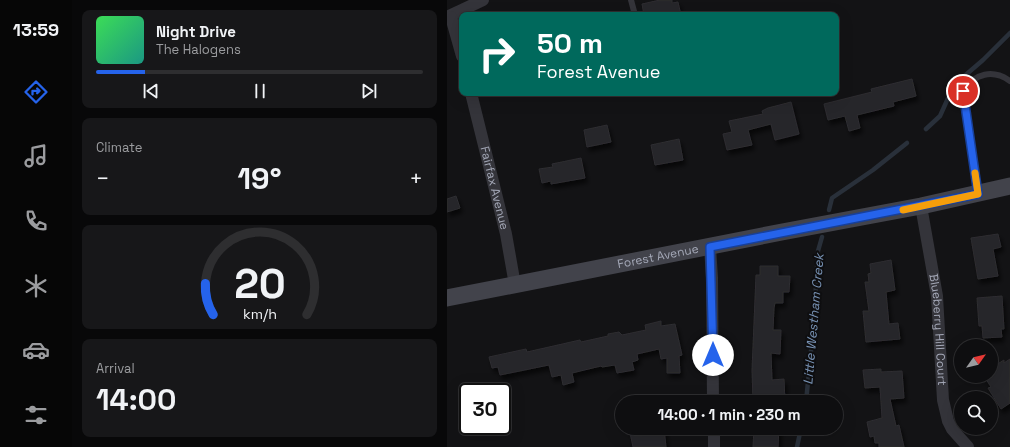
<!DOCTYPE html>
<html lang="en">
<head>
<meta charset="utf-8">
<style>
	body { margin:0; font-family:"Space Grotesk",sans-serif; background:#171719; color:#f1f3f6; height:100vh; display:flex; flex-direction:column; font-size:15px; white-space:nowrap }
	* { box-sizing:border-box; margin:0 }
	p { font-size:13px; color:#9b9c9f }
	.icon { flex:none; width:22px; height:22px; fill:none; stroke:currentColor; stroke-width:2; stroke-linecap:round; stroke-linejoin:round }
	.map { position:relative; flex:1; overflow:hidden }
	.sheet { display:flex; flex-direction:column; gap:10px; padding:10px; background:#080809; width:375px }
	.sheet>* { flex:none }
	.guide { position:absolute; left:12px; top:12px; width:380px; height:84px; border-radius:8px; box-shadow:0 4px 16px #0002,0 0 0 1px #2e2e30; background:#00695c; color:#fff; overflow:hidden }
	.needle { width:26px; rotate:56deg }
	.controls { position:absolute; left:507px; top:339px; display:grid; gap:8px }
	.controls a { display:grid; place-items:center; width:44px; height:44px; border-radius:50%; background:#0e0e10; box-shadow:0 4px 16px #0002,0 0 0 1px #2e2e30; font-size:20px }
	.speed { position:absolute; left:12px; top:383px; display:flex; gap:8px; font-size:20px; font-weight:700; text-align:center }
	.speed>* { display:grid; place-content:center; width:52px; height:52px; border-radius:50%; background:#0e0e10; box-shadow:0 4px 16px #0002,0 0 0 1px #2e2e30; line-height:1 }
	.speed .limit { border:2px solid #111; border-radius:6px; background:#fff; color:#111 }
	.pin { position:absolute; display:grid; place-items:center; width:34px; height:34px; color:#fff; margin:-17px; border:2px solid #fff; border-radius:50%; box-shadow:0 1px 4px #0007 }
	.me { position:absolute; width:44px; margin:-22px; rotate:0deg; stroke-linejoin:round; filter:drop-shadow(0 0 3px #0008) }
	.turn { display:flex; align-items:center; gap:14px; height:84px; padding:0 12px; font-size:18px }
	.turn .icon { width:52px; height:52px; stroke-width:2.5 }
	.turn b { display:block; font-size:28px; line-height:34px }
	.big { font-size:30px; font-weight:800; line-height:1.1 }
	.sheet .tile { flex:1; display:flex; flex-direction:column; justify-content:center; gap:6px; min-width:0; padding:0 14px; border-radius:8px; background:#171719 }
	.sheet .dial { align-items:center; gap:0 }
	.dial svg { height:104px; overflow:visible; fill:none; stroke:#2e2e30; stroke-width:7; stroke-linecap:round; text-anchor:middle }
	.dial text { fill:#f1f3f6; stroke:none }
	.song { display:flex; align-items:center; gap:12px }
	.cover { width:48px; height:48px; border-radius:6px; background:linear-gradient(135deg,hsl(130 70% 55%),hsl(170 70% 35%)) }
	.played { height:4px; border-radius:2px; background:linear-gradient(90deg,#2563eb 15%,#2e2e30 15%) }
	.keys { display:flex; justify-content:space-around; direction:ltr }
	.heat { display:flex; justify-content:space-between; align-items:center; font-size:22px; direction:ltr }
	.trip { position:absolute; left:168px; top:395px; width:228px; height:40px; border-radius:20px; background:#0e0e10; box-shadow:0 4px 16px #0002,0 0 0 1px #2e2e30; font-weight:800; line-height:40px; text-align:center }
	main { display:flex; flex:1; min-height:0 }
	.dock { display:flex; flex-direction:column; width:72px; justify-content:space-around; align-items:center; background:#060606; color:#9b9c9f }
	.dock .icon { width:28px; height:28px }
	.dock .active { color:#2563eb }
	.dock b { font-size:18px; color:#f1f3f6 }
	.map>svg:first-child { display:block }
	.lines { fill:none; stroke-linecap:round; stroke-linejoin:round }
	.stream { stroke:#29303a; stroke-width:4.5 }
	.building { fill:#262629; stroke:#2e2d31; filter:url(#shadow) }
	.service { stroke:#34343a; stroke-width:6 }
	.minor { stroke:#34343a; stroke-width:12 }
	.secondary { stroke:#42434b; stroke-width:17 }
	.route-casing { stroke:#184099; stroke-width:10 }
	.route { stroke:#2563eb; stroke-width:7 }
	.slow { stroke:#f59e0b; stroke-width:7 }
	.labels { text-anchor:middle; stroke-width:4; stroke-linejoin:round; paint-order:stroke }
	.street-label { font-size:12px; fill:#a4a8b7; stroke:#0e0e10 }
	.water-label { font-size:13px; font-style:italic; fill:#7892b4; stroke:#0e0e10 }
</style>
</head>
<body>
<main>
<nav class="dock">
<b>13:59</b>
<svg class="icon active" aria-label="directions" viewBox="0 0 24 24"><path d="M12 3l9 9-9 9-9-9zM9 14v-3h6M13 9l2 2-2 2"/></svg>
<svg class="icon" aria-label="music" viewBox="0 0 24 24"><path d="M9 18V5l10-2v13"/><circle cx="6" cy="18" r="3"/><circle cx="16" cy="16" r="3"/></svg>
<svg class="icon" aria-label="phone" viewBox="0 0 24 24"><path d="M5 4h4l2 5-3 2q2 4 5 5l2-3 5 2v4C11 20 4 13 5 4z"/></svg>
<svg class="icon" aria-label="climate" viewBox="0 0 24 24"><path d="M12 3v18M4 7l16 10M4 17L20 7"/></svg>
<svg class="icon" aria-label="car" viewBox="0 0 24 24"><path d="M5 17H2v-5l4-1 3-4h7l3 4 3 1v5h-3M9 17h6M6 11h13"/><circle cx="7" cy="17" r="2"/><circle cx="17" cy="17" r="2"/></svg>
<svg class="icon" aria-label="filters" viewBox="0 0 24 24"><path d="M4 7h16M4 17h16"/><circle cx="9" cy="7" r="2"/><circle cx="15" cy="17" r="2"/></svg>
</nav>
<section class="sheet">
<div class="tile">
<div class="song"><i class="cover"></i><div><b>Night Drive</b><p>The Halogens</p></div></div>
<div class="played"></div>
<div class="keys"><svg class="icon" aria-label="previous" viewBox="0 0 24 24"><path d="M18 5L8 12l10 7zM5 5v14"/></svg><svg class="icon" aria-label="pause" viewBox="0 0 24 24"><path d="M8 5v14M16 5v14"/></svg><svg class="icon" aria-label="next" viewBox="0 0 24 24"><path d="M6 5l10 7-10 7zM19 5v14"/></svg></div>
</div>
<div class="tile"><p>Climate</p>
<div class="heat"><a>−</a><b class="big">19°</b><a>+</a></div>
</div>
<div class="tile dial"><svg viewBox="0 0 100 80">
<path d="M14 69A42 42 0 1 1 86 69"/>
<path d="M14 69A42 42 0 0 1 8 45" stroke="#2563eb"/>
<text x="50" y="56" font-size="32" font-weight="700">20</text>
<text x="50" y="72" font-size="11">km/h</text>
</svg></div>
<div class="tile"><p>Arrival</p><b class="big">14:00</b></div>
</section>
<div class="map">
<svg width="563" height="447" viewBox="0 0 563 447">
	<defs>
		<filter id="shadow"><feDropShadow dx="2.5" dy="4.5" stdDeviation="2" flood-color="#0009"/></filter>
	</defs>
	<rect width="100%" height="100%" fill="#131315"/>
	<g class="lines">
		<g class="stream">
			<path d="M479,129L493,116L507,85L536,60L563,33"/>
			<path d="M382,210L385,198L426,170L460,143"/>
			<path d="M359,402L367,320L371,251L375,237"/>
			<path d="M350,447L354,428"/>
		</g>
	</g>
	<g class="building">
		<path d="M213,0H225V3L231,2L234,15H197L195,4Z"/>
		<path d="M465,79L469,96L446,102L447,106L410,115L413,128L402,131L398,116L381,120L377,104L425,92L424,89Z"/>
		<path d="M344,102L352,134L328,140L324,124L301,130L305,145L280,150L276,134L285,132L282,121L316,114L315,111L321,108Z"/>
		<path d="M160,125L164,142L140,147L137,130Z"/>
		<path d="M232,139L236,160L208,165L204,145Z"/>
		<path d="M134,158L138,178L104,184V181L95,183L92,169L106,167L105,164Z"/>
		<path d="M9,196L13,208L0,212V199Z"/>
		<path d="M551,234L554,247L546,249L551,276L531,279L524,238Z"/>
		<path d="M444,260L448,290L439,292L442,324L451,323L453,339L419,342L416,311H422L418,282H422L421,274L424,273L423,264Z"/>
		<path d="M313,266H331V276H343L342,292H336V303H328L327,308L326,330H334L333,354L324,353L325,380L337,379L338,402H306L305,370L309,275H313Z"/>
		<path d="M555,296L557,329H554L555,337L536,338L535,326H532L530,298Z"/>
		<path d="M214,321V326L228,324L235,355L232,356L233,373H220V358L214,359L212,349L190,354L191,360L185,362L187,370L170,373L168,365L155,367L154,366L125,373L127,382L116,385L114,375L105,377L102,365L53,375L51,367L45,368L42,357L79,349L80,352L133,340L134,342L161,336V334L172,332L175,335L199,330L198,325Z"/>
		<path d="M563,359V403L554,409L541,388L544,387L537,376H544V368L557,360V363Z"/>
		<path d="M434,369V372L455,371L457,398L443,399L449,426L452,425L457,447H432V443H428L427,436L423,437L420,422L435,418L433,387L418,388L416,370Z"/>
		<path d="M182,428H217L219,447H186Z"/>
		<path d="M307,428H332L331,447H306Z"/>
	</g>
	<g class="lines">
		<g class="service">
			<path d="M184,0L188,15"/>
			<path d="M531,193L516,91C528,73 546,69 563,81"/>
		</g>
		<g class="minor">
			<path d="M0,17L36,0"/>
			<path d="M4,17L15,56"/>
			<path id="s1" d="M24,93L59,234L68,285"/>
			<path id="s2" d="M474,206L490,296L496,400L501,421L505,429L521,447"/>
			<path d="M263,247L265,278L266,402"/>
			<path d="M267,428V447"/>
		</g>
		<path class="secondary" id="s3" d="M0,298L335,232L474,206L563,186"/>
	</g>
	<g class="lines">
		<defs>
			<path id="route" d="M266,355L263,247L531,194L516,91"/>
		</defs>
		<use href="#route" class="route-casing"/>
		<use href="#route" class="route"/>
		<path class="slow" d="M456,210L531,194L528,173"/>
	</g>
	<g class="labels">
		<g class="street-label">
			<text dy="4" stroke="none"><textPath href="#s1" startOffset="98">Fairfax Avenue</textPath></text>
			<text dy="4" stroke="none"><textPath href="#s3" startOffset="215">Forest Avenue</textPath></text>
			<text dy="4" stroke="none"><textPath href="#s2" startOffset="125">Blueberry Hill Court</textPath></text>
		</g>
		<g class="water-label">
			<text transform="translate(366 319) rotate(-85)" y="5">Little Westham Creek</text>
		</g>
	</g>
</svg>
<div class="controls">
<a><svg class="needle" viewBox="-14 -14 28 28"><path d="M0-13l5 13h-10z" fill="#e53935"/><path d="M0 13l5-13h-10z" fill="#9b9c9f"/></svg></a>
<a><svg class="icon" aria-label="search" viewBox="0 0 24 24"><circle cx="10" cy="10" r="6"/><path d="M15 15l6 6"/></svg></a>
</div>
<div class="speed"><div class="limit">30</div></div>
<div class="pin" style="left:516px;top:91px;background:#d93025"><svg class="icon" aria-label="arrive" viewBox="0 0 24 24"><path d="M6 21V4h12l-3 4 3 4H6"/></svg></div>
<svg class="me" style="left:266px;top:355px" viewBox="-20 -20 40 40"><circle r="19" fill="#fff"/><path d="M0-13L10 11 0 6-10 11z" fill="#2563eb"/></svg>
<div class="trip">14:00 · 1 min · 230 m</div>
<div class="guide">
<div class="turn"><svg class="icon" aria-label="right" viewBox="0 0 24 24"><path d="M7 20v-9h11M14 6l5 5-5 5"/></svg><div><b>50 m</b>Forest Avenue</div></div>
</div>
</div>
</main>
</body>
</html>
